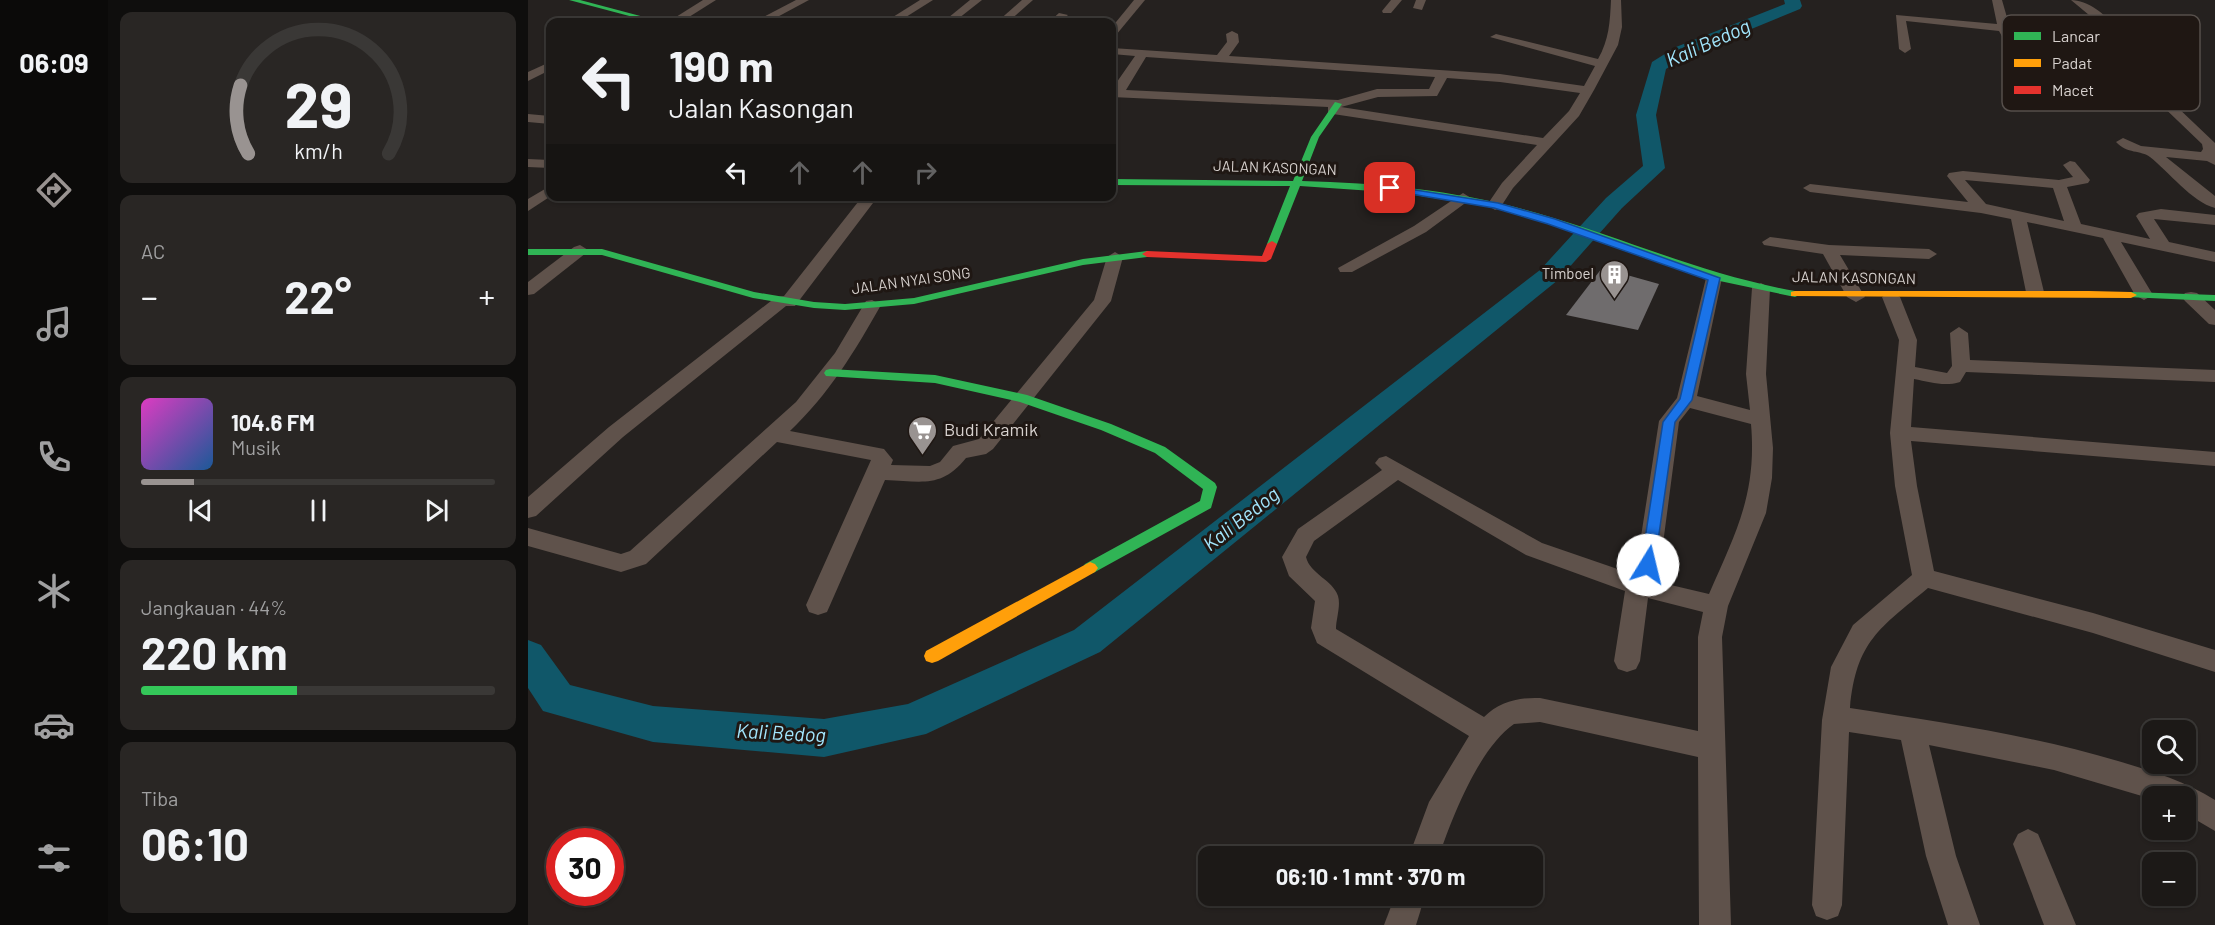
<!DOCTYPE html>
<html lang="id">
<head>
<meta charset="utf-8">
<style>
	body { margin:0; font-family:Barlow,sans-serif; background:#292624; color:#f1f3f6; height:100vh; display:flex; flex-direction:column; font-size:22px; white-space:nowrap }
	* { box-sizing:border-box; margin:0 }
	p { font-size:20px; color:#a0a0a1 }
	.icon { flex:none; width:33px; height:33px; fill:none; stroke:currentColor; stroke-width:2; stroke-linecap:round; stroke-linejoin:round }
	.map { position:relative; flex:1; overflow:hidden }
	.details { display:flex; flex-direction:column; gap:12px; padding:12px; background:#0f0e0d; width:420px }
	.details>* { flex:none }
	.hud { position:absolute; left:18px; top:18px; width:570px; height:183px; border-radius:12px; box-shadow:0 2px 4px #0004,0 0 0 2px #3a3836; background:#1c1917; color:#f1f3f6; overflow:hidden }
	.buttons { position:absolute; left:1614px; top:720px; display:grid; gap:12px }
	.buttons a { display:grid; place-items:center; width:54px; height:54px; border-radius:12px; background:#1c1917; box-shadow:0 2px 4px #0004,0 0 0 2px #3a3836; font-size:30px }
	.speed { position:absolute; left:18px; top:828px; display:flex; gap:12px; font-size:30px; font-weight:700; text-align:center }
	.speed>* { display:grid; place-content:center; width:78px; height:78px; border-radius:50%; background:#1c1917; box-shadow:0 2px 4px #0004,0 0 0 2px #3a3836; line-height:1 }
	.speed .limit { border:9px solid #d22; background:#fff; color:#111 }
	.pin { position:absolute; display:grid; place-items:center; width:51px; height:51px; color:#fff; margin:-26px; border-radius:12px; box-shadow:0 3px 9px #0006 }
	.me { position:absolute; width:66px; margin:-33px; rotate:9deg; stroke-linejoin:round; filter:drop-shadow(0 0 4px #0008) }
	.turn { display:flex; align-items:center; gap:21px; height:126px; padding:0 24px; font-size:27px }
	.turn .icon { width:78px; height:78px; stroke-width:2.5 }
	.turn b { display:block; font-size:42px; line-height:51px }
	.lanes { display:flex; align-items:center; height:57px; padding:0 24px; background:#0003; justify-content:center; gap:30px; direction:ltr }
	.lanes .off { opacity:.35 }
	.big { font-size:45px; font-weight:700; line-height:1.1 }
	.details .tile { flex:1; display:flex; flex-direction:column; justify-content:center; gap:9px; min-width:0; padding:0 21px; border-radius:12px; background:#292624 }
	.details .dial { align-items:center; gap:0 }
	.dial svg { height:156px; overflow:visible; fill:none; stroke:#3a3836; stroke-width:7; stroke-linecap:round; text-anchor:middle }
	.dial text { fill:#f1f3f6; stroke:none }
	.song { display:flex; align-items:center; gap:18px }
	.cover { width:72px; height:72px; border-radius:9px; background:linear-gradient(135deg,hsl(310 70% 55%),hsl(210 70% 35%)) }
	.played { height:6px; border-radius:3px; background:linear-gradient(90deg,#999391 15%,#3a3836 15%) }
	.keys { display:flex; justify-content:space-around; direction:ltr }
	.heat { display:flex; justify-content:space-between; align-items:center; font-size:33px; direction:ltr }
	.charge { height:9px; border-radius:4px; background:linear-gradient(90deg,#34c759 44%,#3a3836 0) }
	.trip { position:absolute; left:670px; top:846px; width:345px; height:60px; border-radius:12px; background:#1c1917; box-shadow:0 2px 4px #0004,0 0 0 2px #3a3836; font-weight:700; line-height:60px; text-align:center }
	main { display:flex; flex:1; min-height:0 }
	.menu { display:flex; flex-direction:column; width:108px; justify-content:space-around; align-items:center; background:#0b0a09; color:#a0a0a1 }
	.menu .icon { width:42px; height:42px }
	.menu .current { color:#999391 }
	.menu b { font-size:27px; color:#f1f3f6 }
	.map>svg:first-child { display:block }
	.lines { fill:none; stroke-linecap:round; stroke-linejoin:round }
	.river { fill:#105769; fill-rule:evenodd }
	.building { fill:#6f6c6d }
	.street { fill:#5f524b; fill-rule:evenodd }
	.fast { fill:#30b455; fill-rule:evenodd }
	.slow { fill:#ff9f0a; fill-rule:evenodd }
	.jam { fill:#e5322d; fill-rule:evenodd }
	.route { fill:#1a73e8; stroke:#114b97; stroke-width:1.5 }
	.labels { text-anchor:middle; stroke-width:6; stroke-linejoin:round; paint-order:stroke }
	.far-street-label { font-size:15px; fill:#d7d1ce; stroke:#1f1713 }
	.far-poi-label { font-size:15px; fill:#d7d1ce; stroke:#1f1713; text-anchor:end }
	.poi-label { font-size:18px; fill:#d7d1ce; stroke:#1f1713; text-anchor:start }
	.water-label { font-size:20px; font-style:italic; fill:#a2e6fd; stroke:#1f1713 }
	.key { fill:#1f1713; stroke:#564f4b; stroke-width:1.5 }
	.key-label { font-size:16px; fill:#d7d1ce }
</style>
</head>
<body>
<main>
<nav class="menu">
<b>06:09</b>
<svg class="icon current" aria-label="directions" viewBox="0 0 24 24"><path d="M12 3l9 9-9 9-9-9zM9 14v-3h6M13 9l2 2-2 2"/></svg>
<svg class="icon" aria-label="music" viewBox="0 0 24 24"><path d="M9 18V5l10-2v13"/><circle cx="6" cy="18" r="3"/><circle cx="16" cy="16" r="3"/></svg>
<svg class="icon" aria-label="phone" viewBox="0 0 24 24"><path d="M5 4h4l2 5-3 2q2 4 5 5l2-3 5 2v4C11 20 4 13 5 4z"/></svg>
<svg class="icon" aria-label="climate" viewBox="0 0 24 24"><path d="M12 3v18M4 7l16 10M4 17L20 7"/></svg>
<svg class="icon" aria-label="car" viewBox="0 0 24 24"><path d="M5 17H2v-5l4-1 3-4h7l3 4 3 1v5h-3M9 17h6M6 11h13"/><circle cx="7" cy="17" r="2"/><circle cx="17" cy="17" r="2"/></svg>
<svg class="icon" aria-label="filters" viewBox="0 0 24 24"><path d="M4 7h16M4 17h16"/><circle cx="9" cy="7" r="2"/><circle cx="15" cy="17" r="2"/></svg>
</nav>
<section class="details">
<div class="tile dial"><svg viewBox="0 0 100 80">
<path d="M14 69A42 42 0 1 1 86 69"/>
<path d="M14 69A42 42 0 0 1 10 34" stroke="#999391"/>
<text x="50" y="56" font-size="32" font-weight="700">29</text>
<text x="50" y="72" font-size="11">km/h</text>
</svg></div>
<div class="tile"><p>AC</p>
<div class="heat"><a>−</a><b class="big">22°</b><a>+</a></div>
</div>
<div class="tile">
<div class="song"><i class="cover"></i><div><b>104.6 FM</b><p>Musik</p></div></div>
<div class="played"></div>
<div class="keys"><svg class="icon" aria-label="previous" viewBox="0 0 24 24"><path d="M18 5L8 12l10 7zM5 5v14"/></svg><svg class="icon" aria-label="pause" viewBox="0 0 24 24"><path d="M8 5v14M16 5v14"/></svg><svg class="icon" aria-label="next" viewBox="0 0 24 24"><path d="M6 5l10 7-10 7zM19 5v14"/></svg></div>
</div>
<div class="tile"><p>Jangkauan · 44%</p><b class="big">220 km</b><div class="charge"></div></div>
<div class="tile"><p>Tiba</p><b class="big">06:10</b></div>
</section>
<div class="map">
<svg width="1687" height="925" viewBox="0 0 1687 925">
	<rect width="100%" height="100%" fill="#25211f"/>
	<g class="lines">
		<path class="river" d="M1256,0H1272L1274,6L1272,9L1160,55L1138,69L1128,115L1137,168L1094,208L1030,280L572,652L398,734L296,757L125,742L15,711L0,688V640L13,645L42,685L125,706L296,719L380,704L546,630L1012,270L1078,198L1115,166L1108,115L1124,62L1148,47L1257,4Z"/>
	</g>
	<path class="building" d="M1074,268L1131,284L1110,330L1038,315Z"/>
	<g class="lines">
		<g class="street">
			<path d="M175,0H188L153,22H140Z"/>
			<path d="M268,0H281L240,22H226Z"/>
			<path d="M392,0H405L370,22H357Z"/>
			<path d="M442,0H454L426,22H415Z"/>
			<path d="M494,0H505L480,22H469Z"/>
			<path d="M606,0H617L588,35L584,36V27Z"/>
			<path d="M863,0H874L863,13H855L854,11Z"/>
			<path d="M888,0H898L894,10L885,8Z"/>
			<path d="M1083,0H1093L1094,27L1090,45L1066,90L1051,116L985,188L972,208L967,210L959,205L974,183L1009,145L805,114L800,113V107L584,97V89L607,56L584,54V48L689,55L699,42L698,34L704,31L710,34L711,42L701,56L972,74L1056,86L1067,66L962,37L968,34L1070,59C1081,40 1082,22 1083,0ZM618,57L907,77L901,89H849L810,100L598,90ZM919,78L972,82L1052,93L1041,111L1015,138L813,107L850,97L909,96Z"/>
			<path d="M1464,0H1474L1484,35L1572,44L1568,38L1575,29L1573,25L1543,0C1559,0 1579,14 1587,29L1580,38L1585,46L1687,143V165L1679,161L1638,157L1687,196V208C1664,202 1640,171 1622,157C1613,150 1599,154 1588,142L1595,138L1613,146L1673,152L1675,149L1674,144L1577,51L1480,41L1476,40L1471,31L1378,21L1383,49L1377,53L1371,49L1368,15L1469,24Z"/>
			<path d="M531,13L540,15L532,22H521Z"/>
			<path d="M22,62V70L0,81V72Z"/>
			<path d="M0,114L22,116V124L0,122Z"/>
			<path d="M0,159L22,160V168L0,167Z"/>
			<path d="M1542,161L1547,162L1562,180L1560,183L1539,187L1553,224L1622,239L1608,216L1611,213L1633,209L1687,215V225L1626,219L1641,242L1687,252V262L1593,242L1625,295L1616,300L1607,295L1575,238L1499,222L1516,292L1507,297L1498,292L1483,219L1453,213L1282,192L1275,188L1282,184L1440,202L1419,176L1421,173L1435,171L1531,180L1545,177L1535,165ZM1437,180L1525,188L1536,221L1458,204Z"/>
			<path d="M22,186L23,196L0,211V199Z"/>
			<path d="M935,193L943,198L940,201L898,232L824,272H812L810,268L886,226Z"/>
			<path d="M307,196H377L370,201L345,203L267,306H258L95,437L8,516L0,518V497L81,427L248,297L256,296L330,202L309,199Z"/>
			<path d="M1242,237L1301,245L1401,249L1409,254L1401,259L1312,255L1337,297L1328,302L1319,297L1295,254L1236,245L1234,242Z"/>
			<path d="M52,245L60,250L58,253L6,294L0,295V282L46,247Z"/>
			<path d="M587,252L595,257L583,301L465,449L458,454L438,458C413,489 393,481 357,480L299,612L290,615L281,612L278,605L343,460L249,442L118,564L93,572L0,546V528L93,554L102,551L268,402L307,353L338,301L344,300L353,305C327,351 301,394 262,431L356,449L365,460L363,465L402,466L412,462L425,446L451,439L566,300L579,257Z"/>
			<path d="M1186,273L1194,278L1169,396L1222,410L1218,374L1224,288L1233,283L1242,288L1238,374L1245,448L1244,478L1238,513L1200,606L1194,637L1203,925H1171L1170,757L1012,722L986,724C951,748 924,818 911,856H881L901,802L941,736L789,643L783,628L787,601L761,576L754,557L770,529L854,470L847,463L851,458L858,456L1014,543L1107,575L1131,421L1149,398L1178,278ZM1162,408L1223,424C1229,494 1208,532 1181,594L1130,582L1151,422ZM870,480L998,555L1097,591L1086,661L1090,669L1099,672L1108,669L1112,661L1120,598L1175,612L1170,637V731L1012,698C991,697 971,702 956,717L808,629C808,619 813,606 810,596C805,580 782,574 778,557L786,541Z"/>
			<path d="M1363,292L1372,297L1389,340L1387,367L1419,373L1424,366L1422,333L1431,327L1440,333L1442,360L1687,370V382L1438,372L1432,382C1416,387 1402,382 1386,379L1383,427L1687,452V466L1383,441L1389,486L1406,571L1565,613L1687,650V672L1565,633L1400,588C1352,628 1328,641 1322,708C1412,722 1503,735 1590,761C1624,771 1657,781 1687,800V831L1658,814V796H1624V799L1526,770L1401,745L1428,856L1452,925H1420L1398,856L1373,740L1321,732L1314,905L1310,916L1299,920L1288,916L1284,905L1294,720L1303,667L1325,625L1384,575L1367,486L1362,433L1371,340L1354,297Z"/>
			<path d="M1663,292L1669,293L1687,310V325L1681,324L1657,301L1654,297L1657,293Z"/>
			<path d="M1500,829L1510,834L1548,925H1516L1485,844L1490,834Z"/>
			<path d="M867,896H897L888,925H856Z"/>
		</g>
		<g class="fast">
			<path d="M41,0H52L135,22H124Z"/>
			<path d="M807,102L814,104L791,137L774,181C853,183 933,191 1009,213C1096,238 1177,275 1267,291L1273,294L1267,297L1187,280L1039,229L967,208L874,193L772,186L749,244L744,247L739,244L762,186L584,185V179L765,181L783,137Z"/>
			<path d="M0,249H74L226,292L286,302L317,304L386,298L555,259L619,251L624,254L619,257L555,265L386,304L317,310L286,308L225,298L74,255H0Z"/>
			<path d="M1603,292L1687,295V301L1599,297V293Z"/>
			<path d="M302,369L407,375L499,395L583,424L637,447L687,483L689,487L683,508L567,572L562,574L557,572L554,568L557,564L672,501L675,489L627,453L573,430L492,402L407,383L298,376L296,373L298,370Z"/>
		</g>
		<g class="slow">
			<path d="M1267,291H1561L1603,292L1609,295L1603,298L1263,296V292Z"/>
			<path d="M562,562L567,564L570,568L567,572L410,661L404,663L398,661L396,656L398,651Z"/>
		</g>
		<path class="jam" d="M744,241L749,244L743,259L738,262L619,257L614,254L619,251L734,256L739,244Z"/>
	</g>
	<path class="route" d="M862,186L970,203L1027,219L1192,278L1164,400L1147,422L1126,569L1120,571L1113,565L1135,422L1152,399L1180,280L1020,224L966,208L859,190L858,188Z"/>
	<defs>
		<symbol id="building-pin" viewBox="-11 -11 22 30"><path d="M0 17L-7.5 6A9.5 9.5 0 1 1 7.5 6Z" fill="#999391" stroke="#1f1713"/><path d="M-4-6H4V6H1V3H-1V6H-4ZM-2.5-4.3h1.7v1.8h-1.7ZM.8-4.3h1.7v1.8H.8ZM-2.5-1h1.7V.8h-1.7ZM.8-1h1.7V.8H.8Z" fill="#fff"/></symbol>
		<symbol id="supermarket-pin" viewBox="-11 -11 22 30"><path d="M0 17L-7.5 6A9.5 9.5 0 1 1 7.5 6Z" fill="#999391" stroke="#1f1713"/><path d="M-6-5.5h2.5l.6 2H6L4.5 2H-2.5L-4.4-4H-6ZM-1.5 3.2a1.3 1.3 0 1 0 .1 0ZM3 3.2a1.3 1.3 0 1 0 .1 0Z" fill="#fff"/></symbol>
	</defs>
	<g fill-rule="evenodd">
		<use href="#building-pin" x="1070" y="258" width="33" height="45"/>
		<use href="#supermarket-pin" x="378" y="414" width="33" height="45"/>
	</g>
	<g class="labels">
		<g class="far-street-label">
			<text transform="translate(747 168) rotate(2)" y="5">JALAN KASONGAN</text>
			<text transform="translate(1326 278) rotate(1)" y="5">JALAN KASONGAN</text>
			<text transform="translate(383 281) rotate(-8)" y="5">JALAN NYAI SONG</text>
		</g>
		<g class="far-poi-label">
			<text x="1066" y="279">Timboel</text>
		</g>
		<g class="poi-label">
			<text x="416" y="436">Budi Kramik</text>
		</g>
		<g class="water-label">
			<text transform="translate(1180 43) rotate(-24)" y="7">Kali Bedog</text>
			<text transform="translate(713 519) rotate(-38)" y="7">Kali Bedog</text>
			<text transform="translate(253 733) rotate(3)" y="7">Kali Bedog</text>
		</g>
	</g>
	<rect x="1474" y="15" width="198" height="96" rx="9" class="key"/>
	<rect x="1486" y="32" width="27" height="8" fill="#30b455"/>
	<rect x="1486" y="59" width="27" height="8" fill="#ff9f0a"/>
	<rect x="1486" y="86" width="27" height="8" fill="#e5322d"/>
	<g class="key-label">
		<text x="1524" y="42">Lancar</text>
		<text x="1524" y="69">Padat</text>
		<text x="1524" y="96">Macet</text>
	</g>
</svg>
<div class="buttons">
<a><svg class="icon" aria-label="search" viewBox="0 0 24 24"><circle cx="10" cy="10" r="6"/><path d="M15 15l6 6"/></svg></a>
<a>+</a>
<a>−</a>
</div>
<div class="speed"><div class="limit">30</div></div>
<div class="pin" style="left:862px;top:188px;background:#d93025"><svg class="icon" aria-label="arrive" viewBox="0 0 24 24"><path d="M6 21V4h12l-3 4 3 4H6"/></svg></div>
<svg class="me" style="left:1120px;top:565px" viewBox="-20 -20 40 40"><circle r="19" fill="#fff"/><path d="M0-13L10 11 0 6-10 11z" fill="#1a73e8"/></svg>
<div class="trip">06:10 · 1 mnt · 370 m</div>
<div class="hud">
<div class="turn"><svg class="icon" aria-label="left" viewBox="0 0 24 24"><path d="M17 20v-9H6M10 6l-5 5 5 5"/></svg><div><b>190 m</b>Jalan Kasongan</div></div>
<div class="lanes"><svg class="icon" aria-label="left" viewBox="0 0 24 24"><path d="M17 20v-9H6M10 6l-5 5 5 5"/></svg><svg class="icon off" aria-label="ahead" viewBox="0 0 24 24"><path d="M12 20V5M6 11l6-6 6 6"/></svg><svg class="icon off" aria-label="ahead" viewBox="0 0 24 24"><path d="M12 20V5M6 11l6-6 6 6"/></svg><svg class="icon off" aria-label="right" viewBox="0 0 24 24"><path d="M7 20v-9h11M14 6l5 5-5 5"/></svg></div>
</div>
</div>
</main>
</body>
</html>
